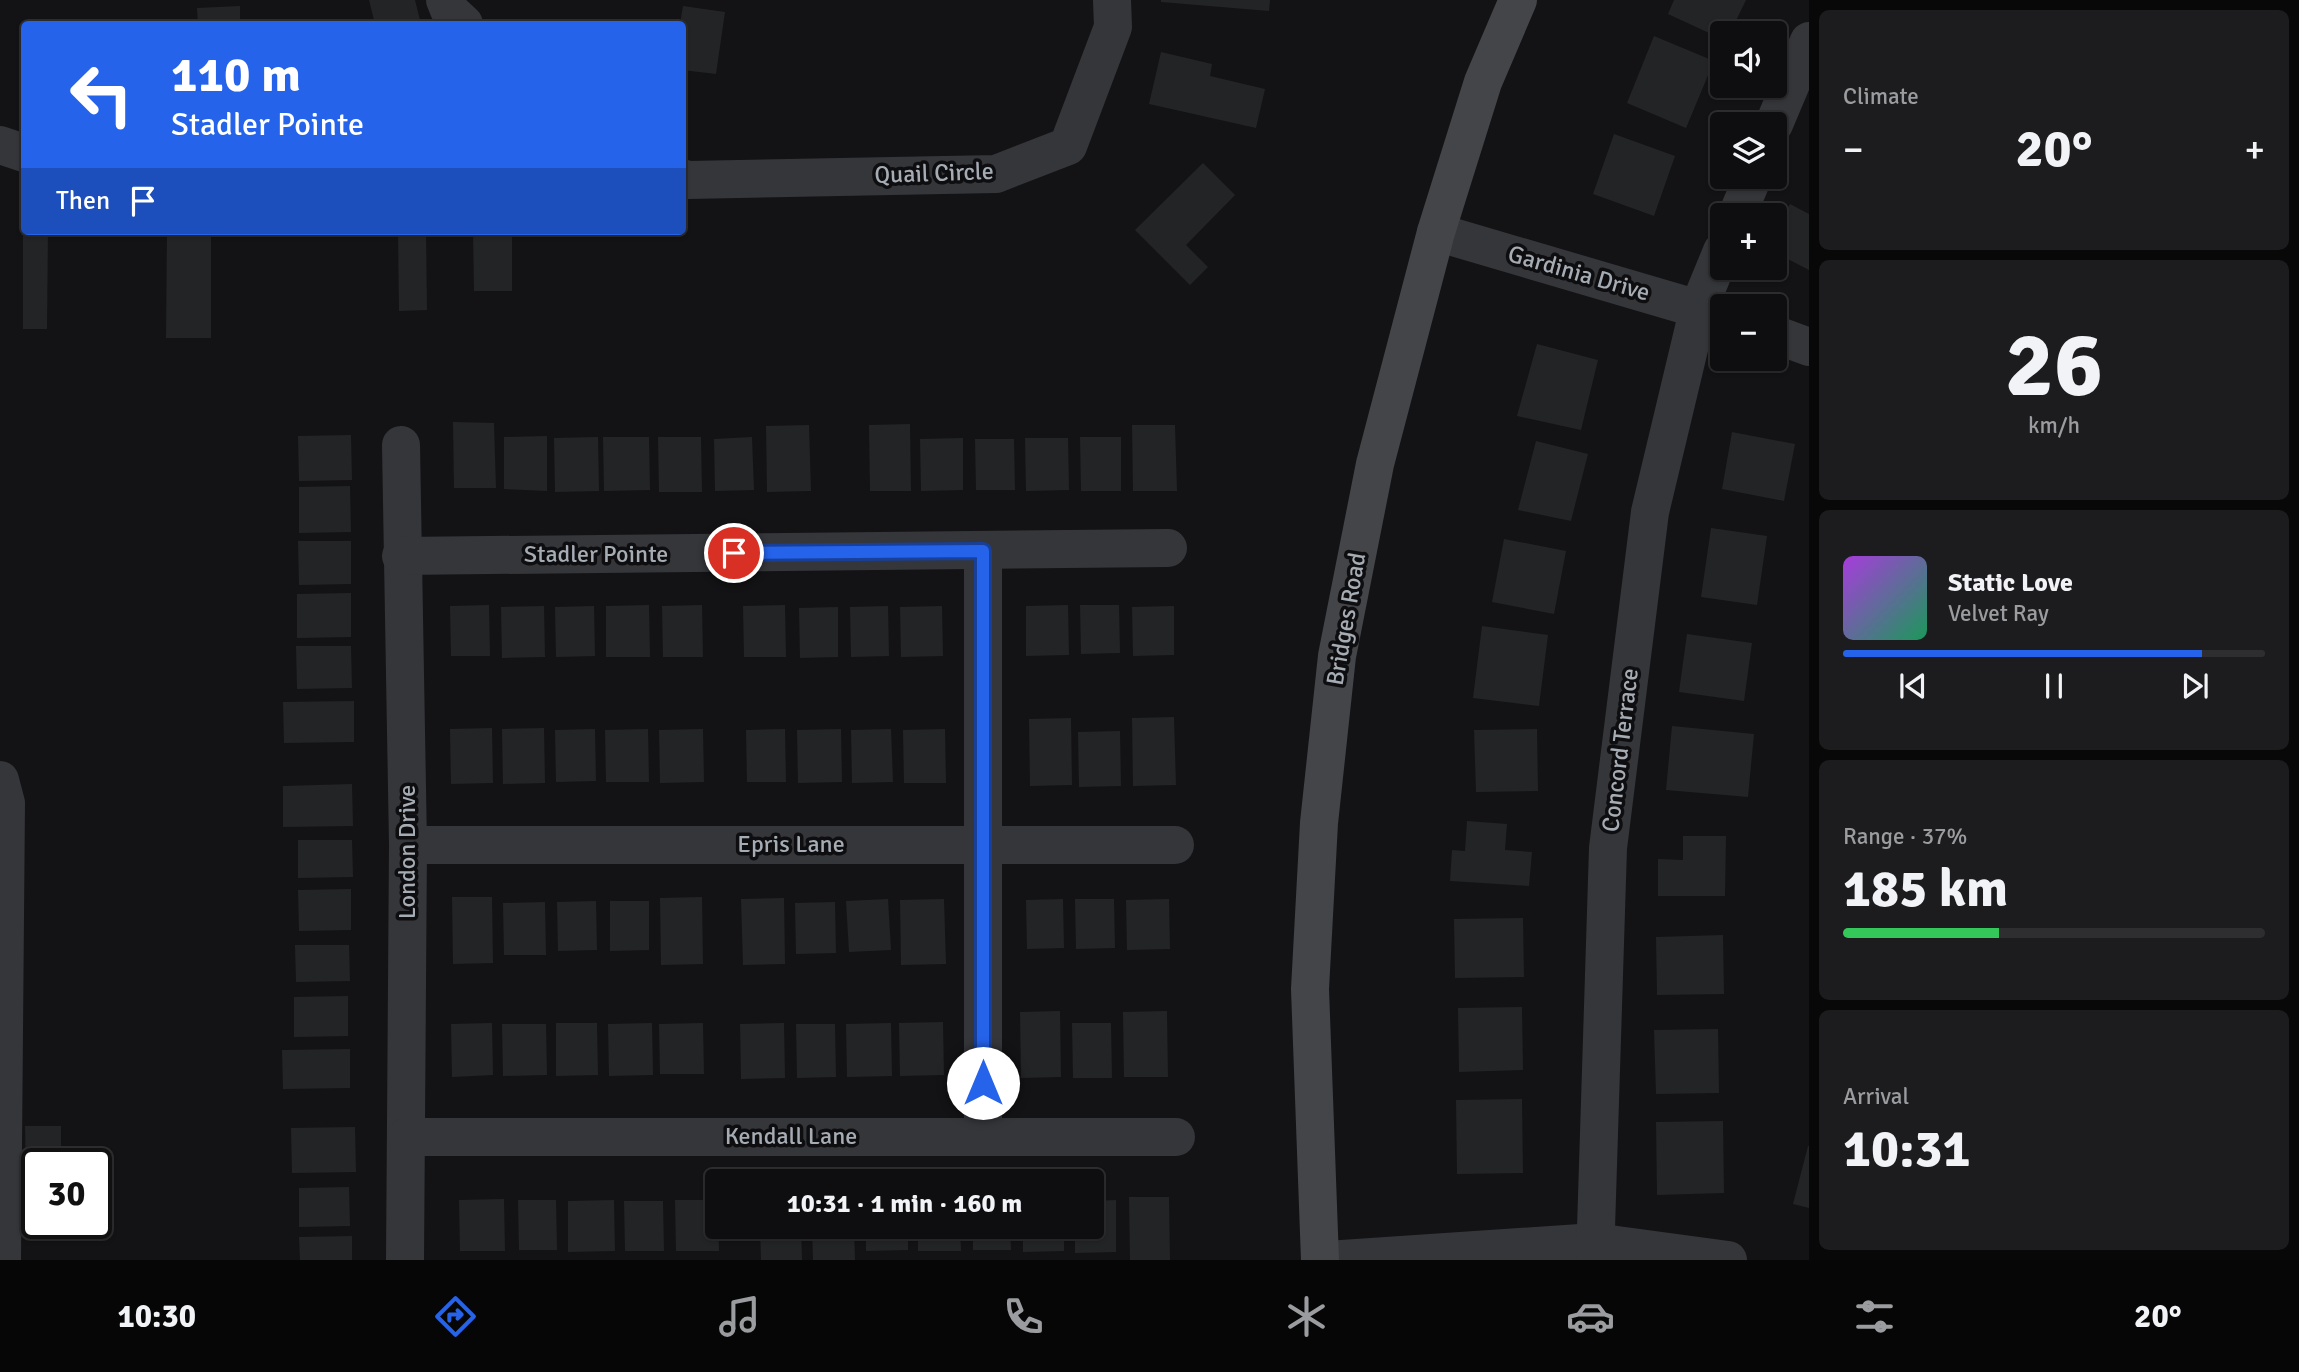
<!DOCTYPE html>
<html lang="en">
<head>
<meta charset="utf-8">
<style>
	body { margin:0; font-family:Signika,sans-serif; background:#1c1c1e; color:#f1f3f6; height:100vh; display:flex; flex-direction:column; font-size:26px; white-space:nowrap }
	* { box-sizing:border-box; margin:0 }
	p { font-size:23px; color:#9b9c9f }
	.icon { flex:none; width:38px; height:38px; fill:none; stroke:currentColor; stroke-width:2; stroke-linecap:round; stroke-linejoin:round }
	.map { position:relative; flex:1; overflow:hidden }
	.drawer { display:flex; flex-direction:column; gap:10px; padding:10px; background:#080809; width:490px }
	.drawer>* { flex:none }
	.guide { position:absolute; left:21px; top:21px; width:665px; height:214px; border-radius:7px; box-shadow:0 2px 5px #0004,0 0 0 2px #2e2e30; background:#2563eb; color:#fff; overflow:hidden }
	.fabs { position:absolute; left:1710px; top:21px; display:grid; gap:14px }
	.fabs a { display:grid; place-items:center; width:77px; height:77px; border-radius:7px; background:#0e0e10; box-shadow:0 2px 5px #0004,0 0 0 2px #2e2e30; font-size:35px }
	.speed { position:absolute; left:21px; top:1148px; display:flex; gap:14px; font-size:35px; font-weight:700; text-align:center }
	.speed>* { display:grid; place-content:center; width:91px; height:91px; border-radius:50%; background:#0e0e10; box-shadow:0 2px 5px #0004,0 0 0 2px #2e2e30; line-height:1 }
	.speed .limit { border:4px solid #111; border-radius:10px; background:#fff; color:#111 }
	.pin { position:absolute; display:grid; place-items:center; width:60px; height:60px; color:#fff; margin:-30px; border:4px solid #fff; border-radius:50%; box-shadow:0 2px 7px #0007 }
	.me { position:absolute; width:77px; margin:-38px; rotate:0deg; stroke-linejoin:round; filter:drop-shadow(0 0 5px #0008) }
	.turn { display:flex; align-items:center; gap:24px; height:147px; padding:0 35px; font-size:32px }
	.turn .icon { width:91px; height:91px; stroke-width:2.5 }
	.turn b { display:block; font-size:49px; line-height:60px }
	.then { display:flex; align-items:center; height:66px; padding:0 35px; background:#0003; gap:14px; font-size:26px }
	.big { font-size:52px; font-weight:800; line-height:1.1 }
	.drawer .tile { flex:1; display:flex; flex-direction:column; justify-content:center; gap:10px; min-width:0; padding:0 24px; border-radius:10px; background:#1c1c1e }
	.drawer .dial { align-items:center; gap:0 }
	.dial b { font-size:91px; line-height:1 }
	.song { display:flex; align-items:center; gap:21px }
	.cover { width:84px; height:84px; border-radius:10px; background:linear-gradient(135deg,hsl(280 70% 55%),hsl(150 70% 35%)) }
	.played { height:7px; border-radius:4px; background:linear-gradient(90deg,#2563eb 85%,#2e2e30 85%) }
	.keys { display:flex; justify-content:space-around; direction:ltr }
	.heat { display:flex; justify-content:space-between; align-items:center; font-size:38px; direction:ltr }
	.charge { height:10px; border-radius:5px; background:linear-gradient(90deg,#34c759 37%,#2e2e30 0) }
	.trip { position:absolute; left:705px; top:1169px; width:399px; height:70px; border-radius:7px; background:#0e0e10; box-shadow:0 2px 5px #0004,0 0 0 2px #2e2e30; font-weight:800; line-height:70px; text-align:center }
	.dock { display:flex; height:112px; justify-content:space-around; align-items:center; background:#060606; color:#9b9c9f }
	.dock .icon { width:49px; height:49px }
	.dock .on { color:#2563eb }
	.dock b { font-size:32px; color:#f1f3f6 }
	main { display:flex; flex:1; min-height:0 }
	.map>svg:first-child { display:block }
	.building { fill:#232426 }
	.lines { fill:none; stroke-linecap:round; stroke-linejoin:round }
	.street { stroke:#35363a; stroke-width:38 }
	.secondary { stroke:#434549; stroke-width:38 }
	.route-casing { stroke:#184099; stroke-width:18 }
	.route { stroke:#2563eb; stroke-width:12 }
	.labels { text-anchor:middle; stroke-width:7; stroke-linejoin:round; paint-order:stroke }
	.street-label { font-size:24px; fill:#a6acb4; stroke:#0e0e10 }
</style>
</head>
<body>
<main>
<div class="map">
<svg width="1809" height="1260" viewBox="0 0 1809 1260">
	<rect width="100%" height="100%" fill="#131315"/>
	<g class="building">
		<path d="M369,0H415L421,24H375Z"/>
		<path d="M1161,0H1270L1269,11L1161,2Z"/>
		<path d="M1674,0H1746L1730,33H1722V39L1668,14Z"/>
		<path d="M240,6V24H198L197,8Z"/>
		<path d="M683,6L725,12L716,74L682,70V24H680Z"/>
		<path d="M1654,36L1714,61L1686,128L1627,103Z"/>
		<path d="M1161,52L1212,64L1210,76L1265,89L1256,128L1149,104Z"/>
		<path d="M1614,134L1675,156L1654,216L1593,194Z"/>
		<path d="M1203,163L1235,195L1186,245L1208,267L1190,285L1135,230Z"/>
		<path d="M1790,204L1809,214V270L1774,252V234Z"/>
		<path d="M23,231H48L47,329H23Z"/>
		<path d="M167,231H211V338H166Z"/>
		<path d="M398,231H426L427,310L399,311Z"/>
		<path d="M473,231H512V291H474Z"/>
		<path d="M1537,344L1598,360L1581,430L1517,416Z"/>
		<path d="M453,422L494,423L496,488H454Z"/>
		<path d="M910,424L911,491H870L869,425Z"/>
		<path d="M809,425L811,491L767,492L766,426Z"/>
		<path d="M1132,425H1175L1177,491H1133Z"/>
		<path d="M1732,432L1795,444L1784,501L1722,489Z"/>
		<path d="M351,435L352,480L299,481L298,436Z"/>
		<path d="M547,436V491L504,489V437Z"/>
		<path d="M598,437L599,491L555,492L554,438Z"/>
		<path d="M603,437H649L650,490L604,491Z"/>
		<path d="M658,437H701L702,492H659Z"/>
		<path d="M752,437L754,490L715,491L714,439Z"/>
		<path d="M1080,437H1121V491H1081Z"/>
		<path d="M963,438V490L921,491L920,439Z"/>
		<path d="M1025,438H1068L1069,490L1026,491Z"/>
		<path d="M975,439H1014L1015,490H976Z"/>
		<path d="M1536,441L1588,454L1571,521L1518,510Z"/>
		<path d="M350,486L351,532L299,533V487Z"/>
		<path d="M1711,528L1767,536L1757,605L1701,597Z"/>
		<path d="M1504,539L1566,551L1554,614L1492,602Z"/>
		<path d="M298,541H351V584L299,585Z"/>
		<path d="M351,593V637L297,638V594Z"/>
		<path d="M489,605L490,656H451L450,606Z"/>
		<path d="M649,605L650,657H606V606Z"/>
		<path d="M702,605L703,657H663L662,606Z"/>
		<path d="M785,605L786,657H744L743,606Z"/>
		<path d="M1068,605L1069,655L1026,656V606Z"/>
		<path d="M1080,605H1119L1120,653L1081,654Z"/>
		<path d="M544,606L545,657L502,658L501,607Z"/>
		<path d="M594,606L595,656L556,657L555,607Z"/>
		<path d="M888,606L889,656L851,657L850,607Z"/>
		<path d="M942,606L943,656L901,657L900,607Z"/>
		<path d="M1174,606V655L1133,656L1132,607Z"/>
		<path d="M838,607V657L800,658L799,608Z"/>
		<path d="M1482,626L1548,635L1539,706L1473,698Z"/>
		<path d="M1687,634L1752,643L1744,701L1679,692Z"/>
		<path d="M296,646H351L352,688L297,689Z"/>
		<path d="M354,701V742L284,743L283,702Z"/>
		<path d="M1174,717L1176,785L1133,786L1132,718Z"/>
		<path d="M1071,718L1072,785L1030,786L1029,719Z"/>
		<path d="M1672,726L1754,734L1748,797L1666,790Z"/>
		<path d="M492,728L493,783L451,784L450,729Z"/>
		<path d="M544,728L545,783L503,784L502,729Z"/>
		<path d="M595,729L596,781L556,782L555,730Z"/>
		<path d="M648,729L649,782H606L605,730Z"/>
		<path d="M703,729L704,782L660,783L659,730Z"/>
		<path d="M785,729L786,782H747L746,730Z"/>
		<path d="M841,729L842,782L798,783L797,730Z"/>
		<path d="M891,729L893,782L852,783L851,730Z"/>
		<path d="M945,729L946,783H904L903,730Z"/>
		<path d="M1537,729L1538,791L1476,792L1474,730Z"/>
		<path d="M1120,731L1121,786L1079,787L1078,732Z"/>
		<path d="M352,784L353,826L283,827V786Z"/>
		<path d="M1467,821L1507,824L1505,850L1532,852L1529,886L1450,881L1452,850L1465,851Z"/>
		<path d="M1683,836H1726L1725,896H1658V859L1683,860Z"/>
		<path d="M298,840H352L353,877L298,878Z"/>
		<path d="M351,889V930L299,931L298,890Z"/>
		<path d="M452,897H492L493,963L453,964Z"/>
		<path d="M702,897L703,964L661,965L660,898Z"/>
		<path d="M784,898L785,964L743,965L741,899Z"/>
		<path d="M888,899L891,950L849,952L846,901Z"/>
		<path d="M944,899L946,964L901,965L900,900Z"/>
		<path d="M1063,899L1064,948L1027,949L1026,900Z"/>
		<path d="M1075,899H1114L1115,948L1076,949Z"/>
		<path d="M1169,899L1170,949L1127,950L1126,900Z"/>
		<path d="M596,901L597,950L558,951L557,902Z"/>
		<path d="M610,901H649V950L610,951Z"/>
		<path d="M545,902L546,955H504L503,903Z"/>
		<path d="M835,902L836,953L796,954L795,903Z"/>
		<path d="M1523,918L1524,977L1455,978L1454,919Z"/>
		<path d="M1723,935L1724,994L1657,995L1656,937Z"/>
		<path d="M295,945H349L350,981L296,982Z"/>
		<path d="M348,996V1036L294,1037V997Z"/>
		<path d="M1522,1007L1523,1070L1459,1072L1458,1008Z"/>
		<path d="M1060,1011L1061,1077L1021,1078L1020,1012Z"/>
		<path d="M1167,1011L1168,1077H1124L1123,1012Z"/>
		<path d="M943,1022L944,1075L900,1076L899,1023Z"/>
		<path d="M492,1023L493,1075L452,1077L451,1024Z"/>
		<path d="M556,1023H597L598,1075L556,1076Z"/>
		<path d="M652,1023L653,1075L609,1076L608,1024Z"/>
		<path d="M703,1023L704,1074H660L659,1024Z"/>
		<path d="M784,1023L785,1078L741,1079L740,1024Z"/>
		<path d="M891,1023L892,1076L847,1077L846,1024Z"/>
		<path d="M1072,1023H1111L1112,1078H1073Z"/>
		<path d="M502,1024H546L547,1075L503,1076Z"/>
		<path d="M796,1024H835L836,1077L797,1078Z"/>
		<path d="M1718,1029L1719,1093L1656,1094L1654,1030Z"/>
		<path d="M350,1049V1088L283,1089L282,1050Z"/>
		<path d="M1522,1099L1523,1173L1457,1174L1456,1100Z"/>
		<path d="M1723,1121L1724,1193L1657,1195L1656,1122Z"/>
		<path d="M25,1126H61V1164H37V1223H62V1237L27,1238Z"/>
		<path d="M355,1127L356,1172L292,1173L291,1128Z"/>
		<path d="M1808,1146H1809V1208L1793,1204Z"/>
		<path d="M349,1187L350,1226L299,1227V1188Z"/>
		<path d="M1129,1197H1169L1170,1260H1130Z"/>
		<path d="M504,1199L505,1251H460L459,1200Z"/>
		<path d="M518,1200H556L557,1250H519Z"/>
		<path d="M614,1200L615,1251L568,1252V1201Z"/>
		<path d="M675,1200H718L719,1251H676Z"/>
		<path d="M1116,1200V1252L1075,1253V1227H1092V1201Z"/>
		<path d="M624,1201H663L664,1251H625Z"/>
		<path d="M760,1227H801L802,1260H761Z"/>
		<path d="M812,1227H854L855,1260H813Z"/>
		<path d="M866,1227H908V1250L866,1251Z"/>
		<path d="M918,1227H960L961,1251H918Z"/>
		<path d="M973,1227H1010L1011,1250H973Z"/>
		<path d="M1023,1227H1064V1251L1023,1252Z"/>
		<path d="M352,1236V1260H300L299,1237Z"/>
	</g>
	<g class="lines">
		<g class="street">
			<path d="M445,0L449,10L464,24"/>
			<path d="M1774,124L1809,41"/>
			<path d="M0,145L24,153"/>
			<path d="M682,178L688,180L996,174L1068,146L1113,27L1112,0"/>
			<path d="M1737,215L1753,177"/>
			<path d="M1436,232L1722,316"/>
			<path d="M1774,334L1809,347"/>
			<path d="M401,445L408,845L405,1260"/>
			<path d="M983,551V1136"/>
			<path d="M401,556L1168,548"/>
			<path d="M0,780L6,803L2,1260"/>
			<path d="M408,845H1175"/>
			<path d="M406,1137H1176"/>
			<path d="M1327,1260L1595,1242L1728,1260"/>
			<path d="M1595,1260L1608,848L1650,512L1699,307L1722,251"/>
		</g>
		<path class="secondary" d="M1320,1260L1310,989L1319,823L1337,656L1375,464L1436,232L1483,82L1518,0"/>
	</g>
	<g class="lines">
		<defs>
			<path id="route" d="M734,553L983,551V1083"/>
		</defs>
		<use href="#route" class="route-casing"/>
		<use href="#route" class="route"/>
	</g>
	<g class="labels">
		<g class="street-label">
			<text transform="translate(934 173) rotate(-2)" y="8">Quail Circle</text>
			<text transform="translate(1579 273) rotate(16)" y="8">Gardinia Drive</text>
			<text x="596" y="562">Stadler Pointe</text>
			<text transform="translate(1346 619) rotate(-80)" y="8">Bridges Road</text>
			<text transform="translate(1620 750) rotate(-83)" y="8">Concord Terrace</text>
			<text x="791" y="852">Epris Lane</text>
			<text transform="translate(407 852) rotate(-90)" y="8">London Drive</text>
			<text x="791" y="1144">Kendall Lane</text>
		</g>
	</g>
</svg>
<div class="fabs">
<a><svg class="icon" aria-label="sound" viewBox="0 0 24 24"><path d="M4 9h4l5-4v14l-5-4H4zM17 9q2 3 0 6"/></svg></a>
<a><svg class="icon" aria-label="layers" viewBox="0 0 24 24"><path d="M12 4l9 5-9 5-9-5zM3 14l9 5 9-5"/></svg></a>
<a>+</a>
<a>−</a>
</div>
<div class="speed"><div class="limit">30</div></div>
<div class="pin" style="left:734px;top:553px;background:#d93025"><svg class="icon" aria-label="arrive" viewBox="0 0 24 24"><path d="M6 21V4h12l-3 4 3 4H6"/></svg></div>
<svg class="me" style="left:983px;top:1083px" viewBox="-20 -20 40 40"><circle r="19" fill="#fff"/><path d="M0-13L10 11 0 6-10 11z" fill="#2563eb"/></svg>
<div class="trip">10:31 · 1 min · 160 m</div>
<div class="guide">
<div class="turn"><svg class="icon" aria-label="left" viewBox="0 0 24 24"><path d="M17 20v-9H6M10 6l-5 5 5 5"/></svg><div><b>110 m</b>Stadler Pointe</div></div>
<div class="then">Then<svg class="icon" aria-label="arrive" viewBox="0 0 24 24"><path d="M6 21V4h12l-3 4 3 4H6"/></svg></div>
</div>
</div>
<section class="drawer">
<div class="tile"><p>Climate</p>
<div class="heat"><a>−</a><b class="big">20°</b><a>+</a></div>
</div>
<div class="tile dial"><b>26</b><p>km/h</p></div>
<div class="tile">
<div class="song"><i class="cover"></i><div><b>Static Love</b><p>Velvet Ray</p></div></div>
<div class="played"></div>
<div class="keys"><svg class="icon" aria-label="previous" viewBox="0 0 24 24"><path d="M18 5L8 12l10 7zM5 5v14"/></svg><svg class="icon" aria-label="pause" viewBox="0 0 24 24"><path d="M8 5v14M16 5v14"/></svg><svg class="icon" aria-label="next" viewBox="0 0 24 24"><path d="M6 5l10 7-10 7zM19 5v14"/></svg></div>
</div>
<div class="tile"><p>Range · 37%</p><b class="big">185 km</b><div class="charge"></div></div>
<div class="tile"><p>Arrival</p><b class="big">10:31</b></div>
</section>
</main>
<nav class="dock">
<b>10:30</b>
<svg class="icon on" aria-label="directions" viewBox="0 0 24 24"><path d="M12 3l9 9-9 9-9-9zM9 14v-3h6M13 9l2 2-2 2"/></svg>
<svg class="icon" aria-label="music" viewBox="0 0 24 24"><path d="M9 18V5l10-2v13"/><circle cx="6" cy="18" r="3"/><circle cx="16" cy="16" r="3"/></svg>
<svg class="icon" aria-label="phone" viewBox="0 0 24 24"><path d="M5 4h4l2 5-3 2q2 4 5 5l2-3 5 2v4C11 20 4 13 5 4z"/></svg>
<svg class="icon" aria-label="climate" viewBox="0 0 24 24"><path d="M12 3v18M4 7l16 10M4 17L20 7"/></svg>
<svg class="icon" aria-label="car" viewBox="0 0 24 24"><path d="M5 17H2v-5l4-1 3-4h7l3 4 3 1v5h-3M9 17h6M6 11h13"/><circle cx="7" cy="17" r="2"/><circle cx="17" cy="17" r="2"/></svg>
<svg class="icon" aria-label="filters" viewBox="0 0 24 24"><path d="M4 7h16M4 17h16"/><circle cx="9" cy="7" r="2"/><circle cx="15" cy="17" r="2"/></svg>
<b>20°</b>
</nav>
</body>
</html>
